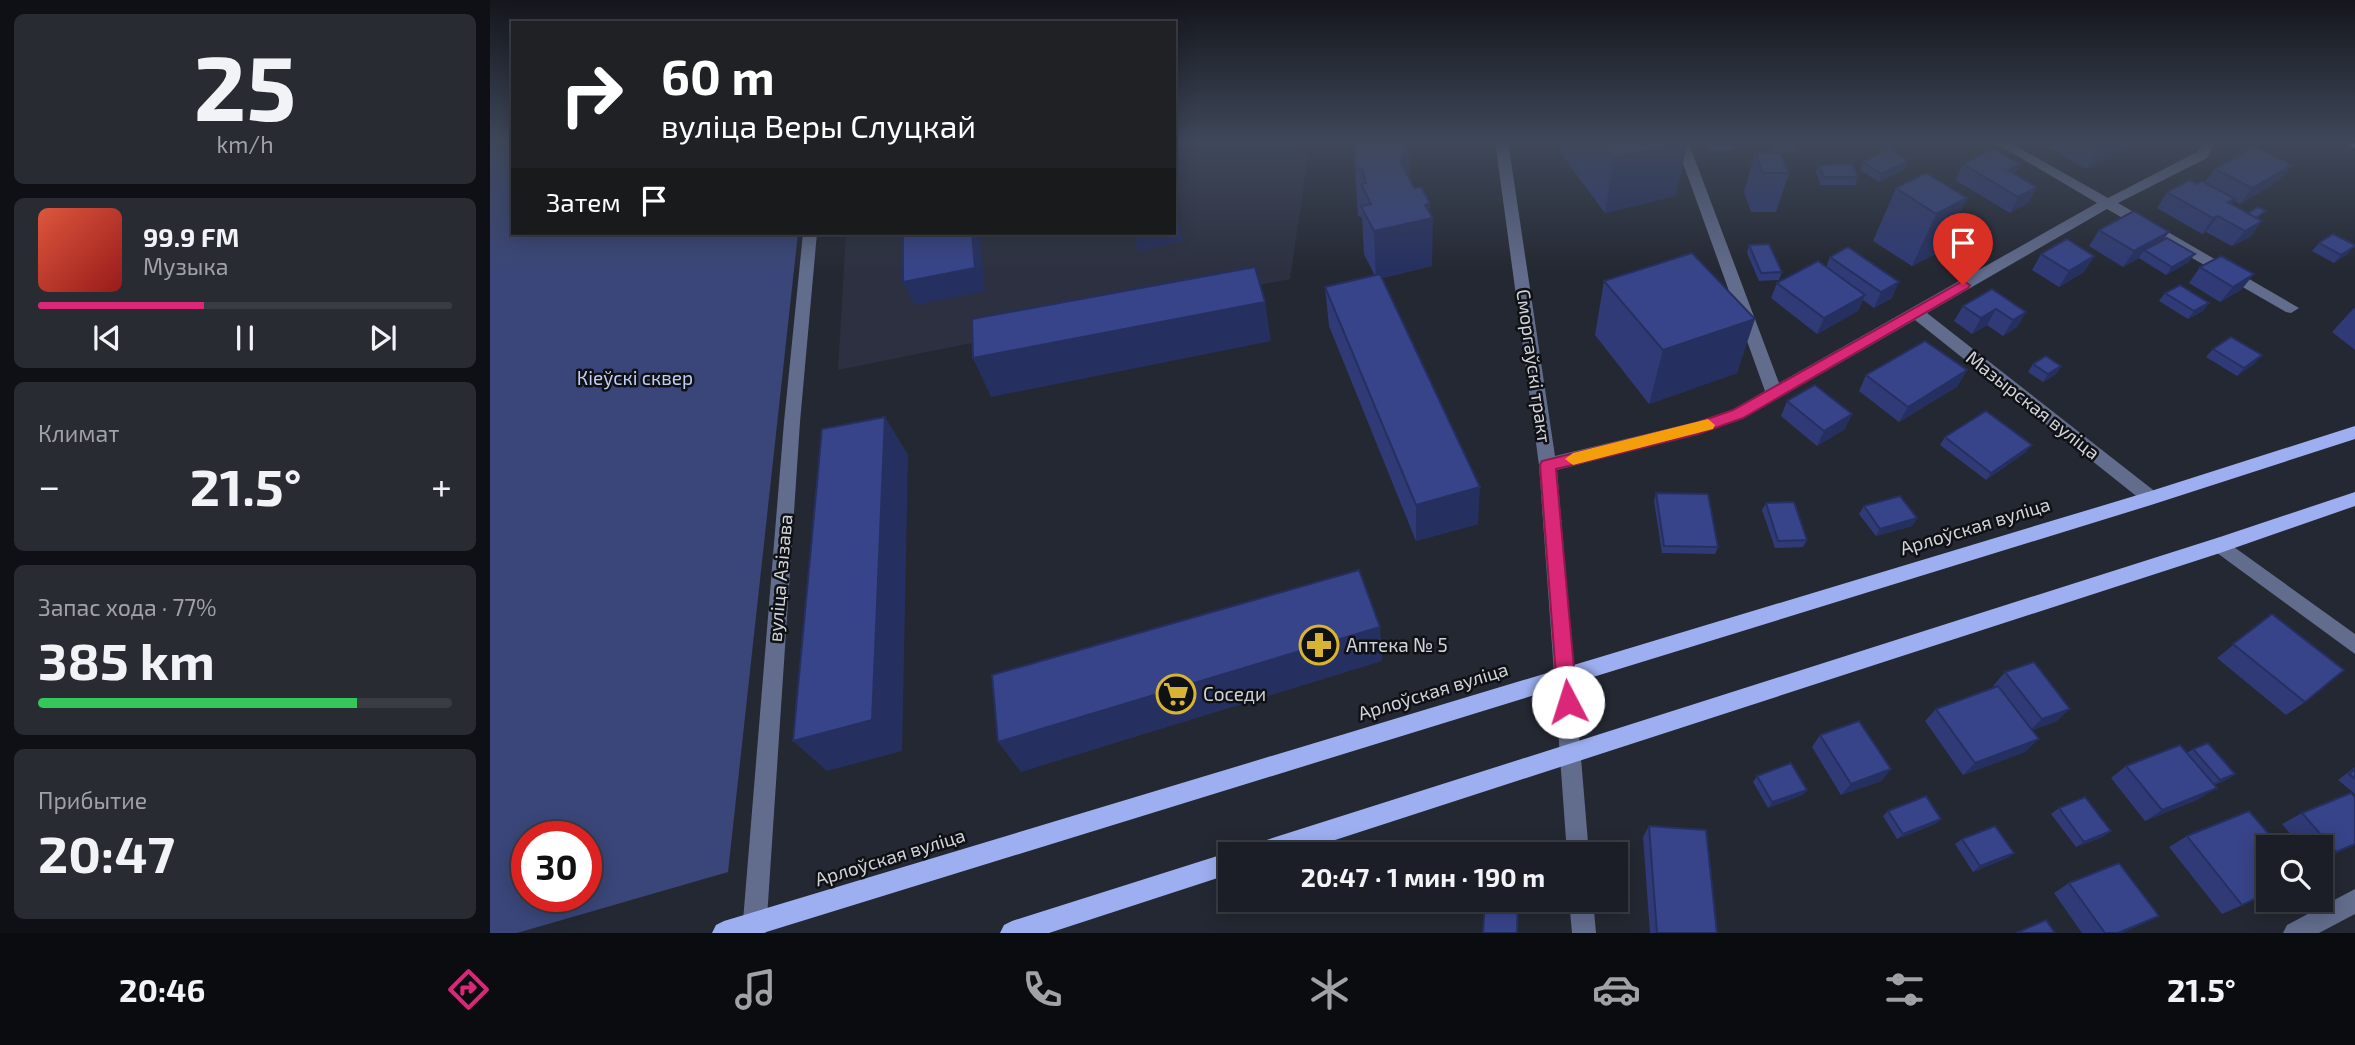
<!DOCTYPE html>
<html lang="ru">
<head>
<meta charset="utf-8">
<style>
	body { margin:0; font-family:"Exo 2",sans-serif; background:#282b32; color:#f1f3f6; height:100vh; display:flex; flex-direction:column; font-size:26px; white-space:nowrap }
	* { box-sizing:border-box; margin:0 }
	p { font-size:23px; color:#a0a2a7 }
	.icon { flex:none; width:38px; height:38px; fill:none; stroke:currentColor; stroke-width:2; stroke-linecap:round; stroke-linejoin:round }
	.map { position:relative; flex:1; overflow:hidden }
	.details { display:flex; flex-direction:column; gap:14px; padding:14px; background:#0f1015; width:490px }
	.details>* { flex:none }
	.banner { position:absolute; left:21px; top:21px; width:665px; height:214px; border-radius:0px; box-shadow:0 4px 18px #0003,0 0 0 2px #393c43; background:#202124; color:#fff; overflow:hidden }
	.controls { position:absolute; left:1766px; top:835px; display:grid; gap:14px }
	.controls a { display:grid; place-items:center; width:77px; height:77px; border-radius:0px; background:#1b1e26; box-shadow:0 4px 18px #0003,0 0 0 2px #393c43; font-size:35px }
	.speed { position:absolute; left:21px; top:821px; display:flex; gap:14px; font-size:35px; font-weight:700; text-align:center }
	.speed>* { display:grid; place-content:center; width:91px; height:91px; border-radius:50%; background:#1b1e26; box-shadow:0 4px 18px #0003,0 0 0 2px #393c43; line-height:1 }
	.speed .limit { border:10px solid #d22; background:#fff; color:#111 }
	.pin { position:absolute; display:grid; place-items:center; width:60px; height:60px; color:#fff; margin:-72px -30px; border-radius:50% 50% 50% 0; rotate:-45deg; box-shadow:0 0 7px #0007 }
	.pin .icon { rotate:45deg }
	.me { position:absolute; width:77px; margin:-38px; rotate:355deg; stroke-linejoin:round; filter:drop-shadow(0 0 5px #0008) }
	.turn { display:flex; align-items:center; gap:24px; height:147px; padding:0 35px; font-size:32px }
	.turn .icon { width:91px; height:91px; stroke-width:2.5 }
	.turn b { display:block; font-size:49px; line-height:60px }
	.then { display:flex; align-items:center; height:66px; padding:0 35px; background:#0003; gap:14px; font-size:26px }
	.big { font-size:52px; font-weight:700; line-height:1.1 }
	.details .card { flex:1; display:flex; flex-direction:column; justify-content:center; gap:10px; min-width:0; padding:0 24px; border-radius:10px; background:#282b32 }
	.details .dial { align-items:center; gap:0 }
	.dial b { font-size:91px; line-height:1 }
	.song { display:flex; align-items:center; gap:21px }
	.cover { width:84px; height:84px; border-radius:10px; background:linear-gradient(135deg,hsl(10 70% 55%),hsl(0 70% 35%)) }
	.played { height:7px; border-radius:4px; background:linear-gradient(90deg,#db2777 40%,#393c43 40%) }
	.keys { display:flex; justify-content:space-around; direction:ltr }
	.heat { display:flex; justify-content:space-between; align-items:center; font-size:38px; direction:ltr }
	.charge { height:10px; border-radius:5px; background:linear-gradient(90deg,#34c759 77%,#393c43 0) }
	.trip { position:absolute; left:728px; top:842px; width:410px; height:70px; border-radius:0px; background:#1b1e26; box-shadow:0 4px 18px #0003,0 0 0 2px #393c43; font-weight:700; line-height:70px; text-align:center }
	.tabs { display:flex; height:112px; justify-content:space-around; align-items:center; background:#0b0c0f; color:#a0a2a7 }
	.tabs .icon { width:49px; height:49px }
	.tabs .active { color:#db2777 }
	.tabs b { font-size:32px; color:#f1f3f6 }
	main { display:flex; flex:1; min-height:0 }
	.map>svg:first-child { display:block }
	.built { fill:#2c3040 }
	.green { fill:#3a4679; fill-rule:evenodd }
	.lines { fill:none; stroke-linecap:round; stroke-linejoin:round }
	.minor { fill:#626c8c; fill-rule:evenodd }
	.major { fill:#9daff1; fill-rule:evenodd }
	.wall { fill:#2f3a76 }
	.shaded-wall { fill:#263060 }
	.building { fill:#374489; stroke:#263060; stroke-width:2 }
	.route { fill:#db2777; stroke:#8e194d; stroke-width:2 }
	.slow { fill:#f59e0b }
	.labels { text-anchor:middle; stroke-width:5; stroke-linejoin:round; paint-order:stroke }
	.street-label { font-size:19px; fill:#d0d3d9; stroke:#0f1115 }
	.park-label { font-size:19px; fill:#c2cef7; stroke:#0f1115 }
	.poi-label { font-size:19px; fill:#d0d3d9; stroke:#0f1115; text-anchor:start }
</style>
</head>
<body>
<main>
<section class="details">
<div class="card dial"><b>25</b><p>km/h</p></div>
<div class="card">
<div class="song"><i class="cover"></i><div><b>99.9 FM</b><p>Музыка</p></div></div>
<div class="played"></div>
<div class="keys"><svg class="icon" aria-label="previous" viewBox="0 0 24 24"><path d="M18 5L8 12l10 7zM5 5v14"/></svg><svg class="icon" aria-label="pause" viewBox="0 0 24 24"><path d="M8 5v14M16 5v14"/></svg><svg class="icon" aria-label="next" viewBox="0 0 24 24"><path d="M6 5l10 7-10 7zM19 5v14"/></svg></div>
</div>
<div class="card"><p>Климат</p>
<div class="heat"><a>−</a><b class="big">21.5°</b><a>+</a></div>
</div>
<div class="card"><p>Запас хода · 77%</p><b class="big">385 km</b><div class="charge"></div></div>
<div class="card"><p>Прибытие</p><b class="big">20:47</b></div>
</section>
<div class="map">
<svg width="1865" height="933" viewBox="0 0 1865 933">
	<rect width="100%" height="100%" fill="#242832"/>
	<path class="built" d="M684,141H800L818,157L800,279L348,370L356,233H684Z"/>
	<path class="green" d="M0,141H23V233H308L238,872L27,933H0ZM37,836H96V896H37Z"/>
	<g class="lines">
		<g class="minor">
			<path d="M1005,141H1018L1065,456L1206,422L1242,410L1275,391L1185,141H1198L1289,383L1607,203L1502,141H1517L1618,198L1707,152L1715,141H1727L1717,158L1628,203L1809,308L1801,313L1796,312L1617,209L1437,313L1667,493L1670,498L1667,503H1655L1425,320L1254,418L1208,434L1067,470L1099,854H1077L1049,465Z"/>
			<path d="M313,233H327L310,422L276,933H252L294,422Z"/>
			<path d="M1730,537L1865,634V654L1723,550L1721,545L1723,540Z"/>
			<path d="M1865,889V914L1829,933H1793L1797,925Z"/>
			<path d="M1079,900H1103L1106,933H1082Z"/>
		</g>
		<g class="major">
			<path d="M1853,141H1865V148Z"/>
			<path d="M1865,426V439L1661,505L273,933H222L226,925L234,921L1661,491Z"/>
			<path d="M1865,492V506L1730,553L802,854H756L759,846L767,843L1730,537Z"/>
			<path d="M740,852L746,854H740V874L559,933H510L514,925L522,921Z"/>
		</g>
	</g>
	<g class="wall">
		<path d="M1070,141H1196L1198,142L1185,196L1115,213L1069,151Z"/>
		<path d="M1217,141H1246L1244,151H1221Z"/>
		<path d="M1279,141H1306L1307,144L1305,152L1290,153L1299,173L1286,212H1261L1254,192L1265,153H1283L1278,143Z"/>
		<path d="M1564,141H1645L1642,146L1596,169L1560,148Z"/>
		<path d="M919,149L920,179L940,214L942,266L892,278L988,524L926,541L839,326L835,287L885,276L874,254L872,217L868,216L865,168Z"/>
		<path d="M1373,162L1415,169L1389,182L1370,170Z"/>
		<path d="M1473,164L1525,174L1547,187L1538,203L1520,213L1465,180Z"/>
		<path d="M1328,165L1368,177L1365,185H1331L1326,173Z"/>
		<path d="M1725,169L1790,180L1750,204L1744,200L1741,204L1772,221L1760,237L1742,246L1716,232L1712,234L1667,208L1677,192L1715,182Z"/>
		<path d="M1406,188L1477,198L1451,251L1422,266L1383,241Z"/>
		<path d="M1609,230L1679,232L1674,239L1699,262L1676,275L1649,258L1633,267L1599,246Z"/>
		<path d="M1829,243L1859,253L1844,263L1822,251Z"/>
		<path d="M1259,245L1292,272L1289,280L1269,281L1257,253Z"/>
		<path d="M1551,254L1604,256L1594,272L1569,287L1542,270Z"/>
		<path d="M1340,257L1402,298L1384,308L1373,300L1368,311L1327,334L1281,298L1287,283L1336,267Z"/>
		<path d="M1710,267L1764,274L1751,290L1730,302L1699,283Z"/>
		<path d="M1114,281L1247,373L1159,404L1105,335Z"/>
		<path d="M1675,293L1719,303L1713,311L1698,319L1669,301Z"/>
		<path d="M1473,306L1536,312L1527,327L1513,336L1497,325L1482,334L1464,321Z"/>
		<path d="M1865,308V350L1842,332L1863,309Z"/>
		<path d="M1723,349L1765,363L1747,376L1716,357Z"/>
		<path d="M1543,364L1571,366L1566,374L1553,382L1538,372Z"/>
		<path d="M1376,375L1468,386L1409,422L1369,391Z"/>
		<path d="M1297,401L1355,429L1327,446L1291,416Z"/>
		<path d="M1455,437L1536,452L1496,480L1450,445Z"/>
		<path d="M1166,493L1228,547L1225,554L1172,553L1164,501Z"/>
		<path d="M1276,503L1317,540L1313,547L1285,548L1272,510Z"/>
		<path d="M1374,506L1427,518L1422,526L1386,536L1369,514Z"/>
		<path d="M1782,614L1815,702L1796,715L1727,658Z"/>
		<path d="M1515,672L1567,721L1542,730L1535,752L1473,775L1435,721L1446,709L1505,688L1503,686Z"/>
		<path d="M1330,735L1401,769L1391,781L1351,795L1322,747Z"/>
		<path d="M1703,749L1745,774L1736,780L1724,785L1709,799L1655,821L1621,778L1636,766L1697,753Z"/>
		<path d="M1865,767V794L1848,780Z"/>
		<path d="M1267,776L1317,790L1312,795L1278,808L1263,782Z"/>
		<path d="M1865,797V845L1830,860V847H1811L1792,824L1812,813Z"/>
		<path d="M1569,808L1613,837L1586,847L1561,814Z"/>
		<path d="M1398,811L1451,819L1445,824L1407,839L1393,816Z"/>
		<path d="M1159,826L1227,933H1160L1153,837Z"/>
		<path d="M1697,836L1778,847V894L1732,914L1679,847Z"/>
		<path d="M1472,839L1524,853L1517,858L1483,872L1465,844Z"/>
		<path d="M1579,883L1669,916L1632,933H1592L1564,893Z"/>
	</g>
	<g class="shaded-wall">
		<path d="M1613,141H1645L1642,146L1596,169Z"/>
		<path d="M1198,142L1185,196L1115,213L1124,158Z"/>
		<path d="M919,149L920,197L911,163L915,150Z"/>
		<path d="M1418,161L1415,169L1389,182L1392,174Z"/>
		<path d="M1530,164L1522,180L1518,170Z"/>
		<path d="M1802,165L1790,180L1750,204L1762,188Z"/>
		<path d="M1547,187L1538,203L1520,213L1528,197Z"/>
		<path d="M1477,198L1451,251L1422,266L1446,214Z"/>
		<path d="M1745,199L1733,215L1728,216L1716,232L1712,234L1723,218L1738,202Z"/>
		<path d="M940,203V219L943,218L942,266L886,279L884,231L935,205Z"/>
		<path d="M688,218L693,241L648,251L644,233H684V219Z"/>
		<path d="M1772,221L1760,237L1742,246L1755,231Z"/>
		<path d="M1679,232L1668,247L1654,250L1649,258L1633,267L1644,251Z"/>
		<path d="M482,233H490L495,291L425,305L413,282Z"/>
		<path d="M1865,246L1859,253L1844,263L1851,255Z"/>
		<path d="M1705,254L1699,262L1676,275L1682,267Z"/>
		<path d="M1604,256L1594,272L1569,287L1579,271Z"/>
		<path d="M1764,274L1751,290L1730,302L1743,287Z"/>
		<path d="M1409,282L1402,298L1384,308L1391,292Z"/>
		<path d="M1375,295L1368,311L1327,334L1334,318Z"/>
		<path d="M775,302L781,341L501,397L483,358Z"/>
		<path d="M1719,303L1713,311L1698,319L1704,311Z"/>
		<path d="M1506,309L1497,325L1482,334L1491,318Z"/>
		<path d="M1536,312L1527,327L1513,336L1523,320Z"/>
		<path d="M1265,319L1247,373L1159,404L1173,350Z"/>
		<path d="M1772,355L1765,363L1747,376L1754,368Z"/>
		<path d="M1571,366L1566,374L1553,382L1558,374Z"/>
		<path d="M1477,370L1468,386L1409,422L1418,407Z"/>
		<path d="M1362,414L1355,429L1327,446L1334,431Z"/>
		<path d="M395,417L418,455L412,751L337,771L303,741Z"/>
		<path d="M1542,445L1536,452L1496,480L1501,473Z"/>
		<path d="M990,487L988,524L926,541V505Z"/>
		<path d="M1427,518L1422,526L1386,536L1390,529Z"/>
		<path d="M890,627L892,661L531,772L508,742Z"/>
		<path d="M1580,709L1567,721L1538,732L1552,719Z"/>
		<path d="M1549,739L1535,752L1473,775L1485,763Z"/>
		<path d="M1401,769L1391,781L1351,795L1361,784Z"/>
		<path d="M1745,774L1736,780L1720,786L1730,780Z"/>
		<path d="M1727,788L1709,799L1655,821L1672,810Z"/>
		<path d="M1317,790L1312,795L1278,808L1282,802Z"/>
		<path d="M1451,819L1445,824L1407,839L1413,834Z"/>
		<path d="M1621,831L1613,837L1586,847L1594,842Z"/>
		<path d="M1865,844V845L1830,860L1846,852Z"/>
		<path d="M1524,853L1517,858L1483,872L1490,866Z"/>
		<path d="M1669,916L1651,925L1632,933H1628Z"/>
	</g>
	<g class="building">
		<path d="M865,141H918L919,149L915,150L911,163L924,188L931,187L940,203L935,205L943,218L884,231L871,206L881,204L871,184L876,183L872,170L865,168Z"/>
		<path d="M1110,141H1196L1198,142L1124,158Z"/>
		<path d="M1283,141H1306L1307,144L1285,145Z"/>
		<path d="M1764,146L1802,165L1762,188L1725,169Z"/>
		<path d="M1399,149L1418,161L1392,174L1373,162Z"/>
		<path d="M1503,149L1530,164L1518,170L1547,187L1528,197L1473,164Z"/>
		<path d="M1265,153H1290L1299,173H1273Z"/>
		<path d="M1362,164L1368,177H1334L1328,165Z"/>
		<path d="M1436,173L1477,198L1446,214L1406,188Z"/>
		<path d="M1700,180L1707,184L1712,181L1745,199L1738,202L1772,221L1755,231L1728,216L1723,218L1677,192Z"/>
		<path d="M684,206L688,218L684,219Z"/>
		<path d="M1768,207L1776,211L1766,218L1758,213Z"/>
		<path d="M1644,211L1679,232L1644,251L1609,230Z"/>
		<path d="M413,233H482L485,268L413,282Z"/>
		<path d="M1843,234L1865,245V246L1851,255L1829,243Z"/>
		<path d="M1677,238L1705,254L1682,267L1654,250Z"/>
		<path d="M1577,239L1604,256L1579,271L1551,254Z"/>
		<path d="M1279,244L1292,272L1271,273L1259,245Z"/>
		<path d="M1358,247L1409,282L1391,292L1340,257Z"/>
		<path d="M1202,253L1265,319L1173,350L1114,281Z"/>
		<path d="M1731,256L1764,274L1743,287L1710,267Z"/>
		<path d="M1328,261L1375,295L1334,318L1287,283Z"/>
		<path d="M765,267L775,302L483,358L482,319Z"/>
		<path d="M890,274L990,487L926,505L835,287Z"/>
		<path d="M1690,285L1719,303L1704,311L1675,293Z"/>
		<path d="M1502,289L1536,312L1523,320L1506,309L1491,318L1473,306Z"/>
		<path d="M1741,337L1772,355L1754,368L1723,349Z"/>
		<path d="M1435,341L1477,370L1418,407L1376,375Z"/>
		<path d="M1556,356L1571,366L1558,374L1543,364Z"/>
		<path d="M1325,385L1362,414L1334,431L1297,401Z"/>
		<path d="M1496,411L1542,445L1501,473L1455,437Z"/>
		<path d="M395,417L382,720L303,741L332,429Z"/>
		<path d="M1166,493L1218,494L1228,547L1174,546Z"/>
		<path d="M1410,496L1427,518L1390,529L1374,506Z"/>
		<path d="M1304,502L1317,540L1288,541L1276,503Z"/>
		<path d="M869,570L890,627L508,742L502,675Z"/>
		<path d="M1782,614L1854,670L1815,702L1743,644Z"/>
		<path d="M1544,662L1580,709L1552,719L1515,672Z"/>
		<path d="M1508,686L1549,739L1485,763L1446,709Z"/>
		<path d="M1369,721L1401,769L1361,784L1330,735Z"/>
		<path d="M1718,743L1745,774L1730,780L1703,749Z"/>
		<path d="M1690,745L1727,788L1672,810L1636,766Z"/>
		<path d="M1301,763L1317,790L1282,802L1267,776Z"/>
		<path d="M1865,769V779L1859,774Z"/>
		<path d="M1861,793L1865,797V844L1846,852L1812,813Z"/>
		<path d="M1436,796L1451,819L1413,834L1398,811Z"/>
		<path d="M1595,797L1621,831L1594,842L1569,808Z"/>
		<path d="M1759,811L1790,847H1778V893L1752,905L1697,836Z"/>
		<path d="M1159,826L1216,830L1227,933H1167Z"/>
		<path d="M1505,826L1524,853L1490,866L1472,839Z"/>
		<path d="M1629,863L1669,916L1628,933H1615L1579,883Z"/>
		<path d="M995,900H1028L1027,933H993Z"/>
		<path d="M1556,920L1565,933H1526Z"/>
	</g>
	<linearGradient id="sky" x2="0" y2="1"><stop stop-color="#14161c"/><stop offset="0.52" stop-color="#3f485a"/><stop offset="1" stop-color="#3f485a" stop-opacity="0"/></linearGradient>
	<rect width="1865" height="272" fill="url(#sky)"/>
	<path class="route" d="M1473,281L1480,285L1478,288L1253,418L1208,434L1066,469L1087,702L1084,708L1078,710L1071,708L1068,702L1050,465L1052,461L1206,423L1243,410Z"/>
	<path class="slow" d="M1218,419L1225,425L1223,429L1083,465L1075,459L1083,453Z"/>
	<defs>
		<symbol id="pharmacy-ring" viewBox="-11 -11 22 22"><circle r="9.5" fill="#0f1115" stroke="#d8b434" stroke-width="1.5"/><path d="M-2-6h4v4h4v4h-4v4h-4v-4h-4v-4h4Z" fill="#d8b434"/></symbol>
		<symbol id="supermarket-ring" viewBox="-11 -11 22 22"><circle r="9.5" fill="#0f1115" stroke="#d8b434" stroke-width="1.5"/><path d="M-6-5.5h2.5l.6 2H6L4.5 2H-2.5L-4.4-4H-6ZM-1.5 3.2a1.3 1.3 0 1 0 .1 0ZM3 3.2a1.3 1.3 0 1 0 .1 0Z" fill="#d8b434"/></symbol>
	</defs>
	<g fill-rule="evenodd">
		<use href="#pharmacy-ring" x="807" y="623" width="44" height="44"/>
		<use href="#supermarket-ring" x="664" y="672" width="44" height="44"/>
	</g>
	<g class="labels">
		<g class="street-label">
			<text transform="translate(1044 366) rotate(82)" y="7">Сморгаўскі тракт</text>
			<text transform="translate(1543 405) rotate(38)" y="7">Мазырская вуліца</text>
			<text transform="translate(1485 526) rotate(-17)" y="7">Арлоўская вуліца</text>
			<text transform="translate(290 578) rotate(-85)" y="7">вуліца Азізава</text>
			<text transform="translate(943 691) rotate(-17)" y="7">Арлоўская вуліца</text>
			<text transform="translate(400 857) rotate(-17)" y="7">Арлоўская вуліца</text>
		</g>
		<g class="park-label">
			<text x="145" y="385">Кіеўскі сквер</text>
		</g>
		<g class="poi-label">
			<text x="856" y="652">Аптека № 5</text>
			<text x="713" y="701">Соседи</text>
		</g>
	</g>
</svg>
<div class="controls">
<a><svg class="icon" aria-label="search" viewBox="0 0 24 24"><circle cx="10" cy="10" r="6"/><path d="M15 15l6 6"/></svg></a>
</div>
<div class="speed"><div class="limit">30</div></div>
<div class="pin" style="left:1473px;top:285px;background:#d93025"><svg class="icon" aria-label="arrive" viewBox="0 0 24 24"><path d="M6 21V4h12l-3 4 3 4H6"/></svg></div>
<svg class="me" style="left:1078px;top:702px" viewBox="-20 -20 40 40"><circle r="19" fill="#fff"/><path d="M0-13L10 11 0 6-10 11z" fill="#db2777"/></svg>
<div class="trip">20:47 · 1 мин · 190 m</div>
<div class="banner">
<div class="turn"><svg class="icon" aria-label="right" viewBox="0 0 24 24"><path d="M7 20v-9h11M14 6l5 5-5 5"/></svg><div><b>60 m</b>вуліца Веры Слуцкай</div></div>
<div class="then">Затем<svg class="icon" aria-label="arrive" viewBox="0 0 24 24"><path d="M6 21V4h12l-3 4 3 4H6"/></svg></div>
</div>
</div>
</main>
<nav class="tabs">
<b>20:46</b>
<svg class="icon active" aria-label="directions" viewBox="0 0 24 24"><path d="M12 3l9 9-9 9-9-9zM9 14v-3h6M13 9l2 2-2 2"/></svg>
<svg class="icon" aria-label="music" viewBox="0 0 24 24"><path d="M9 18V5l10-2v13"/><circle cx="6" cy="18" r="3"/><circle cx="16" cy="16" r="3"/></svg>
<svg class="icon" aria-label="phone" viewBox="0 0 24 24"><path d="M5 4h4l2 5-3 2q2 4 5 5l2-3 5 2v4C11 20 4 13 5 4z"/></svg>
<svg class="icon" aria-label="climate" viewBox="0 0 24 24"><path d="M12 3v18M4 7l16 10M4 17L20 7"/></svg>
<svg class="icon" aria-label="car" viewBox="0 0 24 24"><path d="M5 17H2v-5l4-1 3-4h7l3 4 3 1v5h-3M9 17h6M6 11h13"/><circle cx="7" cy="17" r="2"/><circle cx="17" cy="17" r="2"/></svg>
<svg class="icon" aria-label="filters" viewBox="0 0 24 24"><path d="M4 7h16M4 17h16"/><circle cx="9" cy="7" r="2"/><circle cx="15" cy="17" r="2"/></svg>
<b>21.5°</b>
</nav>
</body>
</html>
